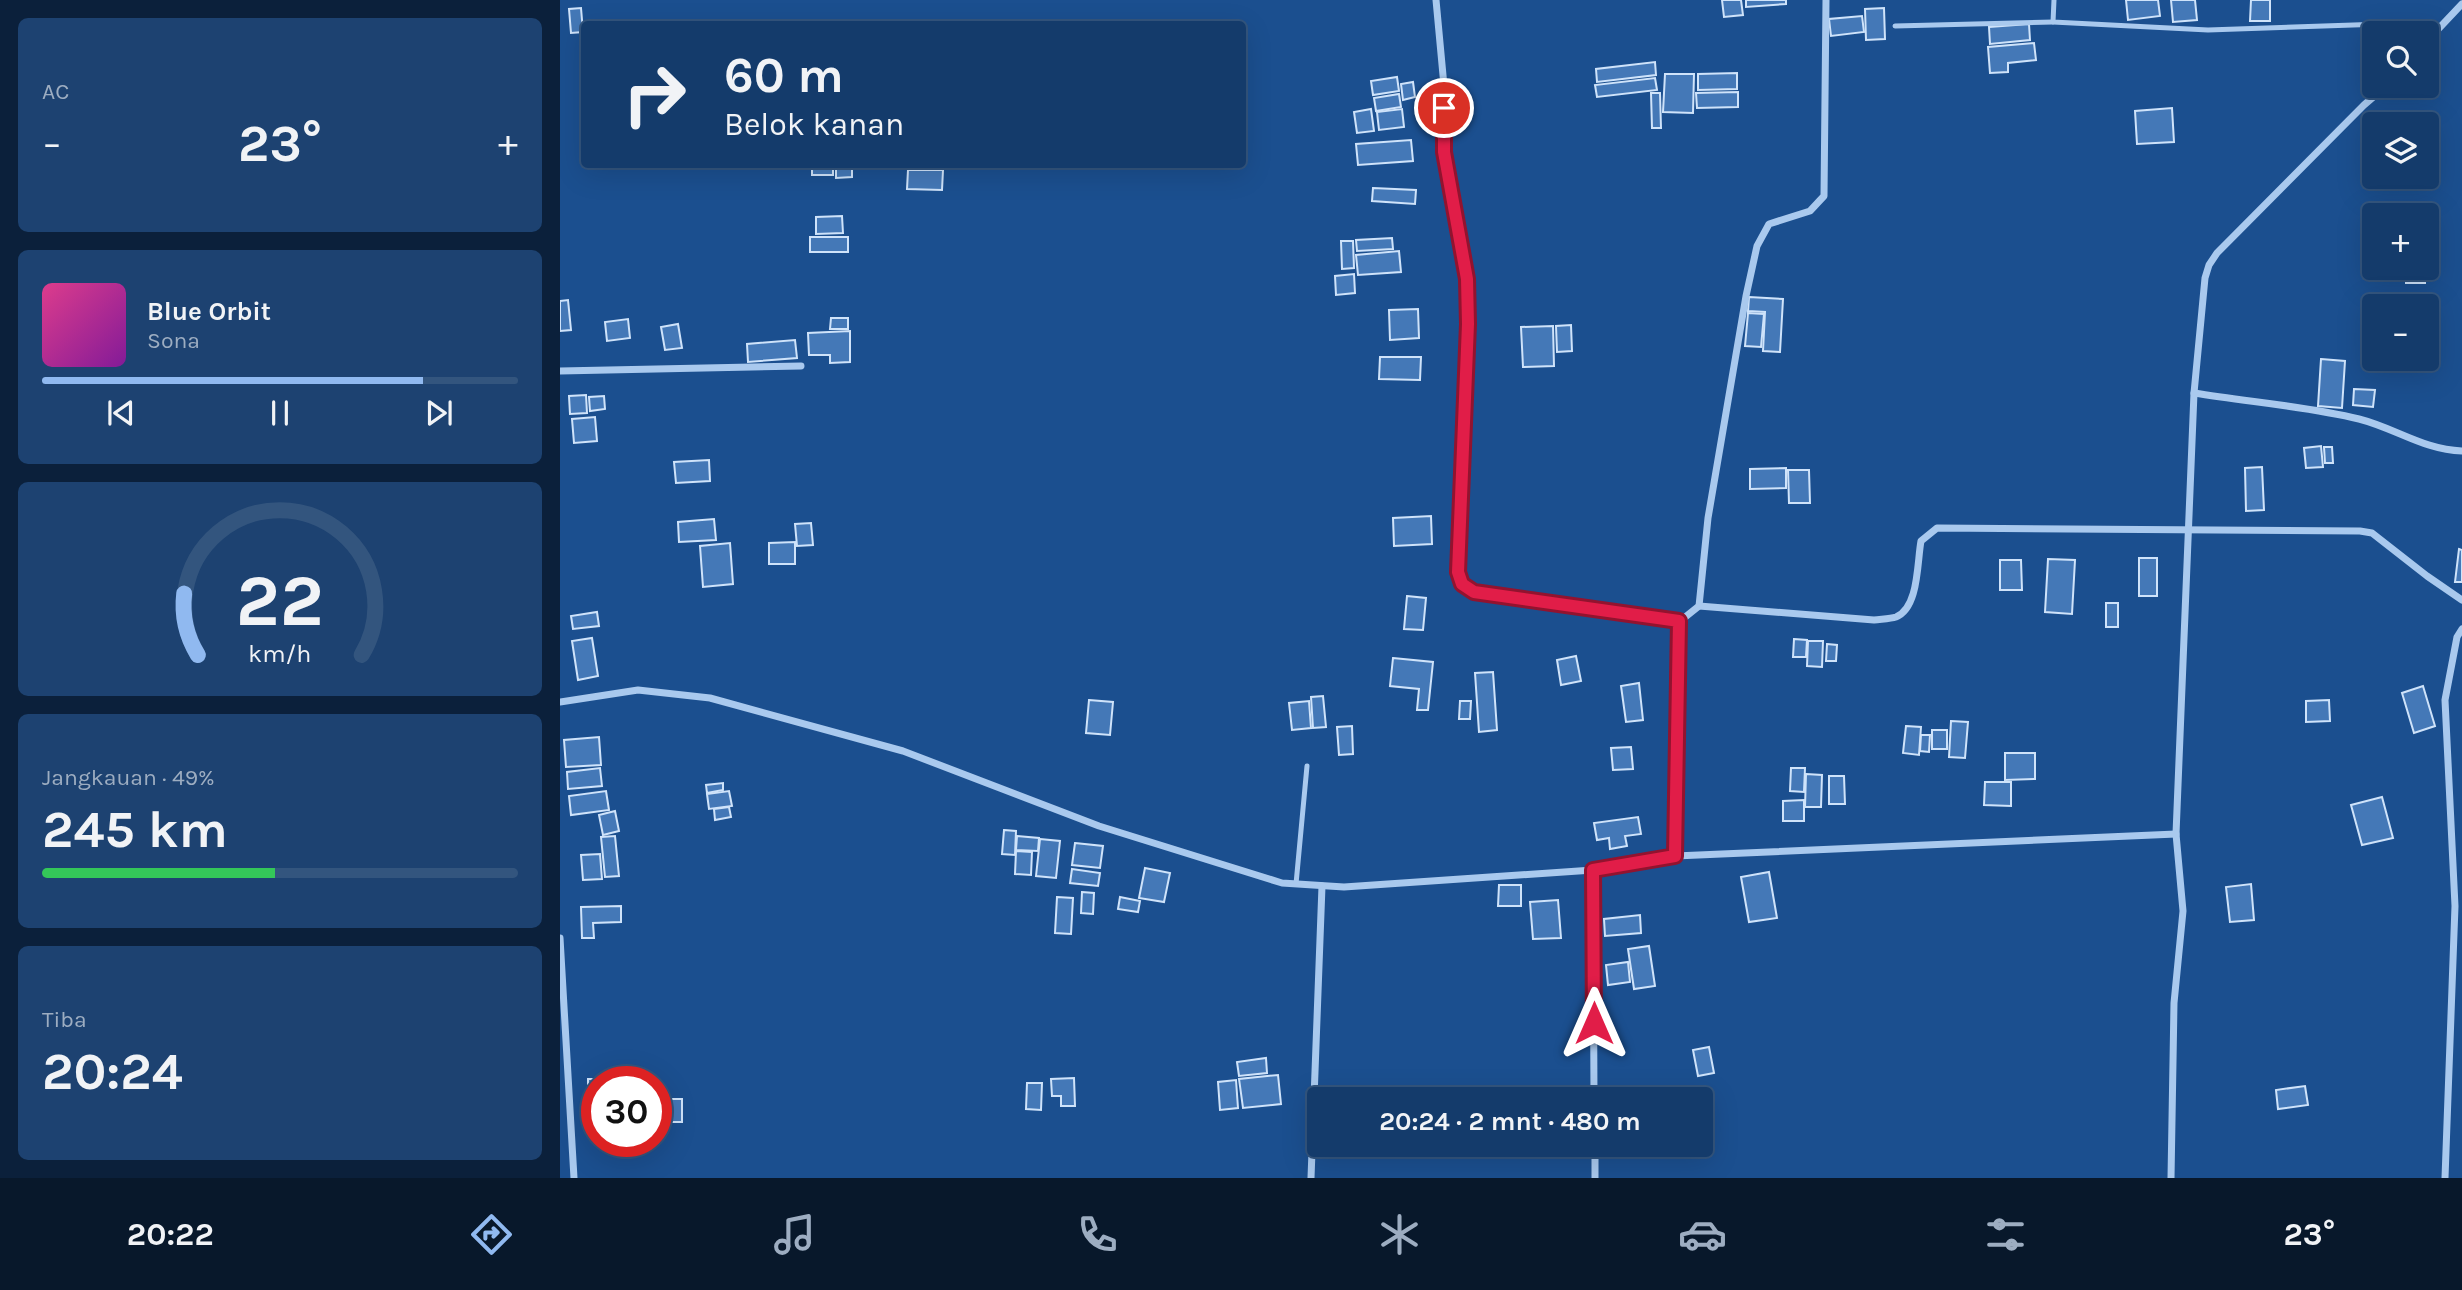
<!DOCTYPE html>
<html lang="id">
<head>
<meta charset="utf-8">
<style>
	body { margin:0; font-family:Karla,sans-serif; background:#1d4271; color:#f1f3f6; height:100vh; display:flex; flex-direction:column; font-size:26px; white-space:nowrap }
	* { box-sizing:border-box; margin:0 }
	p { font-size:23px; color:#9dadc1 }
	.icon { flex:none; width:38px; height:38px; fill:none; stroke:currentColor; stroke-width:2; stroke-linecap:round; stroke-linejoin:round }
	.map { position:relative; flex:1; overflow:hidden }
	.panel { display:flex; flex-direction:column; gap:18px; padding:18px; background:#0b203b; width:560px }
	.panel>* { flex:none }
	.hud { position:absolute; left:21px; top:21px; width:665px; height:147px; border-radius:7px; box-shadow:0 7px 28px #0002,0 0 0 2px #33557e; background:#143b6b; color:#f1f3f6; overflow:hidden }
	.controls { position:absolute; left:1802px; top:21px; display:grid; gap:14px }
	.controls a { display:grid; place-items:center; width:77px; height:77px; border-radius:7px; background:#143b6b; box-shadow:0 7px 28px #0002,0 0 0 2px #33557e; font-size:35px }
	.speed { position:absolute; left:21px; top:1066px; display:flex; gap:14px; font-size:35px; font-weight:700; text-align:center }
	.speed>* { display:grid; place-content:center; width:91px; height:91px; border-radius:50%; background:#143b6b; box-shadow:0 7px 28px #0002,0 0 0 2px #33557e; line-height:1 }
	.speed .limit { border:10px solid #d22; background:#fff; color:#111 }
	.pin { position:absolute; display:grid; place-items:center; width:60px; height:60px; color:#fff; margin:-30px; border:4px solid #fff; border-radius:50%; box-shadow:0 2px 7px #0007 }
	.me { position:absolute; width:77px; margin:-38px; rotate:0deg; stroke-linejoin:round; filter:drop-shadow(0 0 5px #0008) }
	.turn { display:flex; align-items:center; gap:24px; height:147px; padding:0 28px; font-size:32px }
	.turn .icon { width:91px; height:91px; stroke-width:2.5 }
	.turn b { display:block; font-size:49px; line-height:60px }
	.big { font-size:52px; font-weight:700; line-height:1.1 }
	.panel .card { flex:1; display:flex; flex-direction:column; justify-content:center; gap:10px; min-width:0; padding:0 24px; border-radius:10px; background:#1d4271 }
	.panel .dial { align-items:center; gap:0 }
	.dial svg { height:182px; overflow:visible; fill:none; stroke:#33557e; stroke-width:7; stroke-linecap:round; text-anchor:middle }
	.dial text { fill:#f1f3f6; stroke:none }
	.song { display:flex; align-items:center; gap:21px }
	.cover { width:84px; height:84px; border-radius:10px; background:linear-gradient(135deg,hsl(330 70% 55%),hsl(290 70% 35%)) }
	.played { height:7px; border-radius:4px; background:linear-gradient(90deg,#90b9f0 80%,#33557e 80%) }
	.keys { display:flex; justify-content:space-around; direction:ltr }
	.heat { display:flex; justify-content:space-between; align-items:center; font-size:38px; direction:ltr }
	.charge { height:10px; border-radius:5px; background:linear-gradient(90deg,#34c759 49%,#33557e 0) }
	.trip { position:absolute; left:747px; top:1087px; width:406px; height:70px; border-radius:7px; background:#143b6b; box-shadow:0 7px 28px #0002,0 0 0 2px #33557e; font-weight:700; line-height:70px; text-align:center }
	.tabs { display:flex; height:112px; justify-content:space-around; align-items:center; background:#08182b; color:#9dadc1 }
	.tabs .icon { width:49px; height:49px }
	.tabs .current { color:#90b9f0 }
	.tabs b { font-size:32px; color:#f1f3f6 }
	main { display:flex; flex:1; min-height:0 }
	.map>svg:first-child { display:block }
	.building { fill:#4478b7; stroke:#cfe3fa; stroke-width:2 }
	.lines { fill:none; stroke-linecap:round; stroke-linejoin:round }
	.service { stroke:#a9c9ee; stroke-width:5 }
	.minor { stroke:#a9c9ee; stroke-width:7 }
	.route-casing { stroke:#92132f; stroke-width:18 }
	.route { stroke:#e11d48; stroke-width:12 }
</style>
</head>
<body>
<main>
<section class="panel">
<div class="card"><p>AC</p>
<div class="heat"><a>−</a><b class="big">23°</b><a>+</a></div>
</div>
<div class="card">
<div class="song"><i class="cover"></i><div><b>Blue Orbit</b><p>Sona</p></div></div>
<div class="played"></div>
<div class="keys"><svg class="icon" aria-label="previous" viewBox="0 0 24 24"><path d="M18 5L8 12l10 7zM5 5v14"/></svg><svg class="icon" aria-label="pause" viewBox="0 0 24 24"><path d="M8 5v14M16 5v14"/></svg><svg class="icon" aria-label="next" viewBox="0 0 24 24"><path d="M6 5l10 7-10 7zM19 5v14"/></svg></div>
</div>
<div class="card dial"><svg viewBox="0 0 100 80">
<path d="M14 69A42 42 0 1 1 86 69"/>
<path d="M14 69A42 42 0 0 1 8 42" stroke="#90b9f0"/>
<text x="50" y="56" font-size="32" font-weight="700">22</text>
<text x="50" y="72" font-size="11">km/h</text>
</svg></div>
<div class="card"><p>Jangkauan · 49%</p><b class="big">245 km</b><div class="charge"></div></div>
<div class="card"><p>Tiba</p><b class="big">20:24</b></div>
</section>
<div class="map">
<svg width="1902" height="1178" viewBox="0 0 1902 1178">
	<rect width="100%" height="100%" fill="#1b4f8f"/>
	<g class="building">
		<path d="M1162,0H1181L1183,15L1164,17Z"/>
		<path d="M1186,0H1226V4L1186,7Z"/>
		<path d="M1566,0H1598L1600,16L1568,20Z"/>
		<path d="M1611,0H1635L1637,20L1613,22Z"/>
		<path d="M1691,0H1710V21H1690Z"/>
		<path d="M21,8L23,32L11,33L9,9Z"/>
		<path d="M1324,8L1325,39L1306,40L1305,9Z"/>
		<path d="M1302,16L1304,32L1271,36L1269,19Z"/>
		<path d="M1469,24L1470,40L1430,44L1429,27Z"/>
		<path d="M1474,43L1476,60L1448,63V72L1430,73L1428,47Z"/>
		<path d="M1095,62L1096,75L1037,82L1036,69Z"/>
		<path d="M1177,73V89L1138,90V74Z"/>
		<path d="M1105,74H1134L1133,113L1103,112Z"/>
		<path d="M837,77L839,91L813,95L811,81Z"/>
		<path d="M1095,78L1097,90L1037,97L1035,85Z"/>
		<path d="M853,82L855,97L843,100L841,84Z"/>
		<path d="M1178,92V107L1137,108L1136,93Z"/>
		<path d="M1091,93H1100L1101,128H1092Z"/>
		<path d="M839,94L841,107L816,111L814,98Z"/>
		<path d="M1612,108L1614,142L1577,144L1575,111Z"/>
		<path d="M811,109L814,131L797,133L794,112Z"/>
		<path d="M842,109L844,127L819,130L817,112Z"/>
		<path d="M851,140L853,161L798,165L796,144Z"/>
		<rect x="252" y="164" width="21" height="11"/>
		<path d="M276,164H292V177L276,178Z"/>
		<path d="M348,170H383L382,190L347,189Z"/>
		<path d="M813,188L856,190L855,204L812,201Z"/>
		<path d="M282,216L283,233L256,234V217Z"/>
		<rect x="250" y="237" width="38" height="15"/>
		<path d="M832,238L833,249L797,251L796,240Z"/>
		<path d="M781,241H793L794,268L782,269Z"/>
		<path d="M839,251L841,272L798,275L796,255Z"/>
		<rect x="1846" y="268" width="19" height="15"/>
		<path d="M794,274L795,293L776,295L775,276Z"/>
		<path d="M1189,297L1223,299L1220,352L1203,351L1205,312L1188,311Z"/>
		<path d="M8,300L11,330L0,331V301Z"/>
		<path d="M858,309L859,338L830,340L829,310Z"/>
		<path d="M1188,313L1204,314L1201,347L1185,346Z"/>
		<path d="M271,318H288V329H270Z"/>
		<path d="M68,319L70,338L47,341L45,322Z"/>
		<path d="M118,324L122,348L105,350L101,327Z"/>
		<path d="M1011,325L1012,351L997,352L996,326Z"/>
		<path d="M993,326L994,366L963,367L961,327Z"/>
		<path d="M290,331V362L270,363V355H249L248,333Z"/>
		<path d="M235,340L237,358L188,362L187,344Z"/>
		<path d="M820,357H861L860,380L819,379Z"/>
		<path d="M1761,359L1785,361L1782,408L1758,406Z"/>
		<path d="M1794,389L1815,390L1813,407L1793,405Z"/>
		<path d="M26,395L27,413L10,414L9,396Z"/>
		<path d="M44,396L45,409L30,411L29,397Z"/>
		<path d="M35,417L37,441L14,443L12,419Z"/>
		<path d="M1761,446L1763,467L1746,468L1744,448Z"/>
		<path d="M1764,447H1772L1773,463H1765Z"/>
		<path d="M149,460L150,481L116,483L114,462Z"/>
		<path d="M1702,467L1704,510L1686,511L1685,468Z"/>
		<path d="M1226,468V488L1190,489V469Z"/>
		<path d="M1228,470H1249L1250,503H1229Z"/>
		<path d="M871,516L872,544L834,546L833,518Z"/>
		<path d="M154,519L156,540L119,542L118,522Z"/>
		<path d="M251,523L253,545L237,546L235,524Z"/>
		<path d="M235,542V564H209V543Z"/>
		<path d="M170,543L173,584L143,587L140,546Z"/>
		<path d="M1899,549L1902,550V582H1895Z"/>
		<rect x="1579" y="558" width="18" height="38"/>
		<path d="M1488,559L1515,560L1512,614L1485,612Z"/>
		<path d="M1440,560H1461L1462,590H1440Z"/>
		<path d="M847,596L866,598L863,630L844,629Z"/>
		<rect x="1546" y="603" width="12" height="24"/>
		<path d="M37,612L39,626L13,629L11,616Z"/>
		<path d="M32,638L38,676L18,680L12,641Z"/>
		<path d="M1234,639L1247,640L1246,657H1233Z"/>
		<path d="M1248,641H1263L1262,667L1247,666Z"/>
		<path d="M1267,644L1277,645L1276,661H1266Z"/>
		<path d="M1016,656L1021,681L1001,685L997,660Z"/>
		<path d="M833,658L873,662L868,710H857L859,689L830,686Z"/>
		<path d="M933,672L937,730L919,732L915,673Z"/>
		<path d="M1079,683L1083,720L1066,722L1061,686Z"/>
		<path d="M1863,686L1875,726L1854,733L1842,693Z"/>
		<path d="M763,696L766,727L753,728L751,697Z"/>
		<path d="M529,700L553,702L550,735L526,733Z"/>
		<path d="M1769,700L1770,721L1746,722V701Z"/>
		<path d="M749,701L751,728L732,730L729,703Z"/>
		<path d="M900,701H911L910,719H899Z"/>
		<path d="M1391,721L1408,722L1405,758L1389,757Z"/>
		<path d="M792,726L793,754L779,755L777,727Z"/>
		<path d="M1346,726L1361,727L1359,755L1343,753Z"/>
		<rect x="1372" y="730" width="15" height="19"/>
		<path d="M1361,735H1370L1369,752L1360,751Z"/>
		<path d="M39,737L41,765L6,767L4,740Z"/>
		<path d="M1071,747L1073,769L1053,770L1051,748Z"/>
		<path d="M1445,753H1475V779L1445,780Z"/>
		<path d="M40,768L42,786L8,789L7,772Z"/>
		<path d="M1231,768H1245L1244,792L1230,791Z"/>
		<path d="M1246,774L1262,775L1261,807H1245Z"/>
		<path d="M1269,776H1284L1285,804H1269Z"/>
		<path d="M1425,782H1451V806L1424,805Z"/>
		<path d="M163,783V790L147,793L146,785Z"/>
		<path d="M46,791L49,810L11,815L9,796Z"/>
		<path d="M169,791L172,806L149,809L147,794Z"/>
		<path d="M1822,797L1833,838L1802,845L1791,805Z"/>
		<path d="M1244,800V821H1223V801Z"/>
		<path d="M169,807L171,817L155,820L154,809Z"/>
		<path d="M55,811L59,831L43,835L39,815Z"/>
		<path d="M1078,817L1081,834L1065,836L1067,846L1050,849L1049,838L1037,840L1034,823Z"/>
		<path d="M444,830L456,831L455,855L442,854Z"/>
		<path d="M55,836L59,876L45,877L41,837Z"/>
		<path d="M457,836L479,838L478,851L456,850Z"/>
		<path d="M480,839L500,841L496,878L476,876Z"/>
		<path d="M515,843L543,846L540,868L512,865Z"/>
		<path d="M456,851L472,852L471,875L455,874Z"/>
		<path d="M40,854L42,879L23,880L21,855Z"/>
		<path d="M585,868L610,873L604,902L579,898Z"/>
		<path d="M512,869L540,873L538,886L510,883Z"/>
		<path d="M1209,872L1217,918L1189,922L1181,877Z"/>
		<path d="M1691,884L1694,920L1670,922L1666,887Z"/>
		<path d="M939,885H961V906H938Z"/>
		<path d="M522,892L534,893L533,914L521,913Z"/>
		<path d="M497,897L513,898L511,934L495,933Z"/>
		<path d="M560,897L580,901L578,912L558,909Z"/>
		<path d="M998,900L1001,938L973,939L970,902Z"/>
		<path d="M61,906V922L33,923L34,938H22L21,907Z"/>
		<path d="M1080,915L1081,933L1045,936L1044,919Z"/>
		<path d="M1089,946L1095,986L1074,989L1068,949Z"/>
		<path d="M1068,962L1070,982L1048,985L1046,965Z"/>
		<path d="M1149,1047L1154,1073L1138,1076L1133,1050Z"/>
		<path d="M706,1058L707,1073L679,1076L677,1062Z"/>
		<path d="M718,1075L721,1104L683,1108L679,1079Z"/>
		<path d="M514,1078L515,1106H501V1096H492L491,1079Z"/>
		<path d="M28,1079H56V1082H37V1094H28Z"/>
		<path d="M676,1080L678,1108L660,1110L658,1082Z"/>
		<path d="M467,1083H482L481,1110L466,1109Z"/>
		<path d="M1745,1086L1748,1105L1718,1109L1716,1090Z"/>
		<rect x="105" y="1099" width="17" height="23"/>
		<path d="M27,1106H37V1124L27,1125Z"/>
	</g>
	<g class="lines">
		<g class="service">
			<path d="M1494,0L1493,22L1648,30L1823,24L1830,26L1840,33"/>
			<path d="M1335,26L1493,22"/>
			<path d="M736,884L747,766"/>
		</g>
		<g class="minor">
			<path d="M876,0L884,86V152L907,279L908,324L898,572L902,585L914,592L1119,622"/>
			<path d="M1867,41L1902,4"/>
			<path d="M0,371L241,366"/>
			<path d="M1634,393C1688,402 1746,406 1799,419C1835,428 1864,450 1902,451"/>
			<path d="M1139,606L1314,620C1321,619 1330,619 1336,617C1359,608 1357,562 1361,541L1377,528L1800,531L1812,533L1867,576L1902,600"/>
			<path d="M0,702L78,690L150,698L343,751L539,826L722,883L784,887L1033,870"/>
			<path d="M1115,856L1616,834"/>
			<path d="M0,938L14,1178"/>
			<path d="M1034,1099L1033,870L1115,856L1119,622L1139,606L1148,518L1186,296L1197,246L1209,224L1250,211L1264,196L1266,0"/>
			<path d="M1035,1144V1178"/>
			<path d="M751,1178L762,886"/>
			<path d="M1611,1178L1614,1003L1623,911L1616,834L1634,393L1645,278L1649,265L1657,253L1804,105L1826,86"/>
			<path d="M1885,1178L1895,906L1885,700L1897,637L1902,629"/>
		</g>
	</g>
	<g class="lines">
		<defs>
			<path id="route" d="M884,108V152L907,279L908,324L898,572L902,584L914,592L1119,621L1115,856L1033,870L1034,1023"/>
		</defs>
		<use href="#route" class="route-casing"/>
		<use href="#route" class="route"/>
	</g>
</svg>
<div class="controls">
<a><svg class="icon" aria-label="search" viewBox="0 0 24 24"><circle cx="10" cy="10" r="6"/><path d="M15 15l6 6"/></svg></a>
<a><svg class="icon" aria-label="layers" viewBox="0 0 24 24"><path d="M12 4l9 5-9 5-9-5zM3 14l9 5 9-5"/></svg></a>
<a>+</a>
<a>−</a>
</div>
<div class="speed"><div class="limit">30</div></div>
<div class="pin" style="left:884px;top:108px;background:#d93025"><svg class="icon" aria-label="arrive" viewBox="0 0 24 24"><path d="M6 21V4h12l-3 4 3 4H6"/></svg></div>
<svg class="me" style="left:1034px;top:1023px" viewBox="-20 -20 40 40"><path d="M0-17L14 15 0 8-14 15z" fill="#e11d48" stroke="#fff" stroke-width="4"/></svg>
<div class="trip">20:24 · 2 mnt · 480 m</div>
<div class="hud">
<div class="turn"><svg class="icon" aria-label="right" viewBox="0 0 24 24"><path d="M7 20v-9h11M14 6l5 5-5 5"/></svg><div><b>60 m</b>Belok kanan</div></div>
</div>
</div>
</main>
<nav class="tabs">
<b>20:22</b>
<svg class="icon current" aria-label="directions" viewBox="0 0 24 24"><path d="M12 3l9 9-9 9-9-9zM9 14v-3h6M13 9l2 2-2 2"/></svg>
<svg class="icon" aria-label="music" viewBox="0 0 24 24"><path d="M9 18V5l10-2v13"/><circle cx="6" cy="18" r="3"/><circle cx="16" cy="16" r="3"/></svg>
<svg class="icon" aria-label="phone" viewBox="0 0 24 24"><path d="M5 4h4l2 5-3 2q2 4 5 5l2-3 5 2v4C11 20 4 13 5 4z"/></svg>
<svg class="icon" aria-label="climate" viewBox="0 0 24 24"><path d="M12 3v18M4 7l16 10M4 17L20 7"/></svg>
<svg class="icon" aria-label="car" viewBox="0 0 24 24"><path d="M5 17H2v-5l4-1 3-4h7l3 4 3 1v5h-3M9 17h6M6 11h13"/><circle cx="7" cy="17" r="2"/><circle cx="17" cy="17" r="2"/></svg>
<svg class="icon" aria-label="filters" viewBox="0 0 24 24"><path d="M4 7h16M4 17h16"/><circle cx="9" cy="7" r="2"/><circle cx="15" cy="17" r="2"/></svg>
<b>23°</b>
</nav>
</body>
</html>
